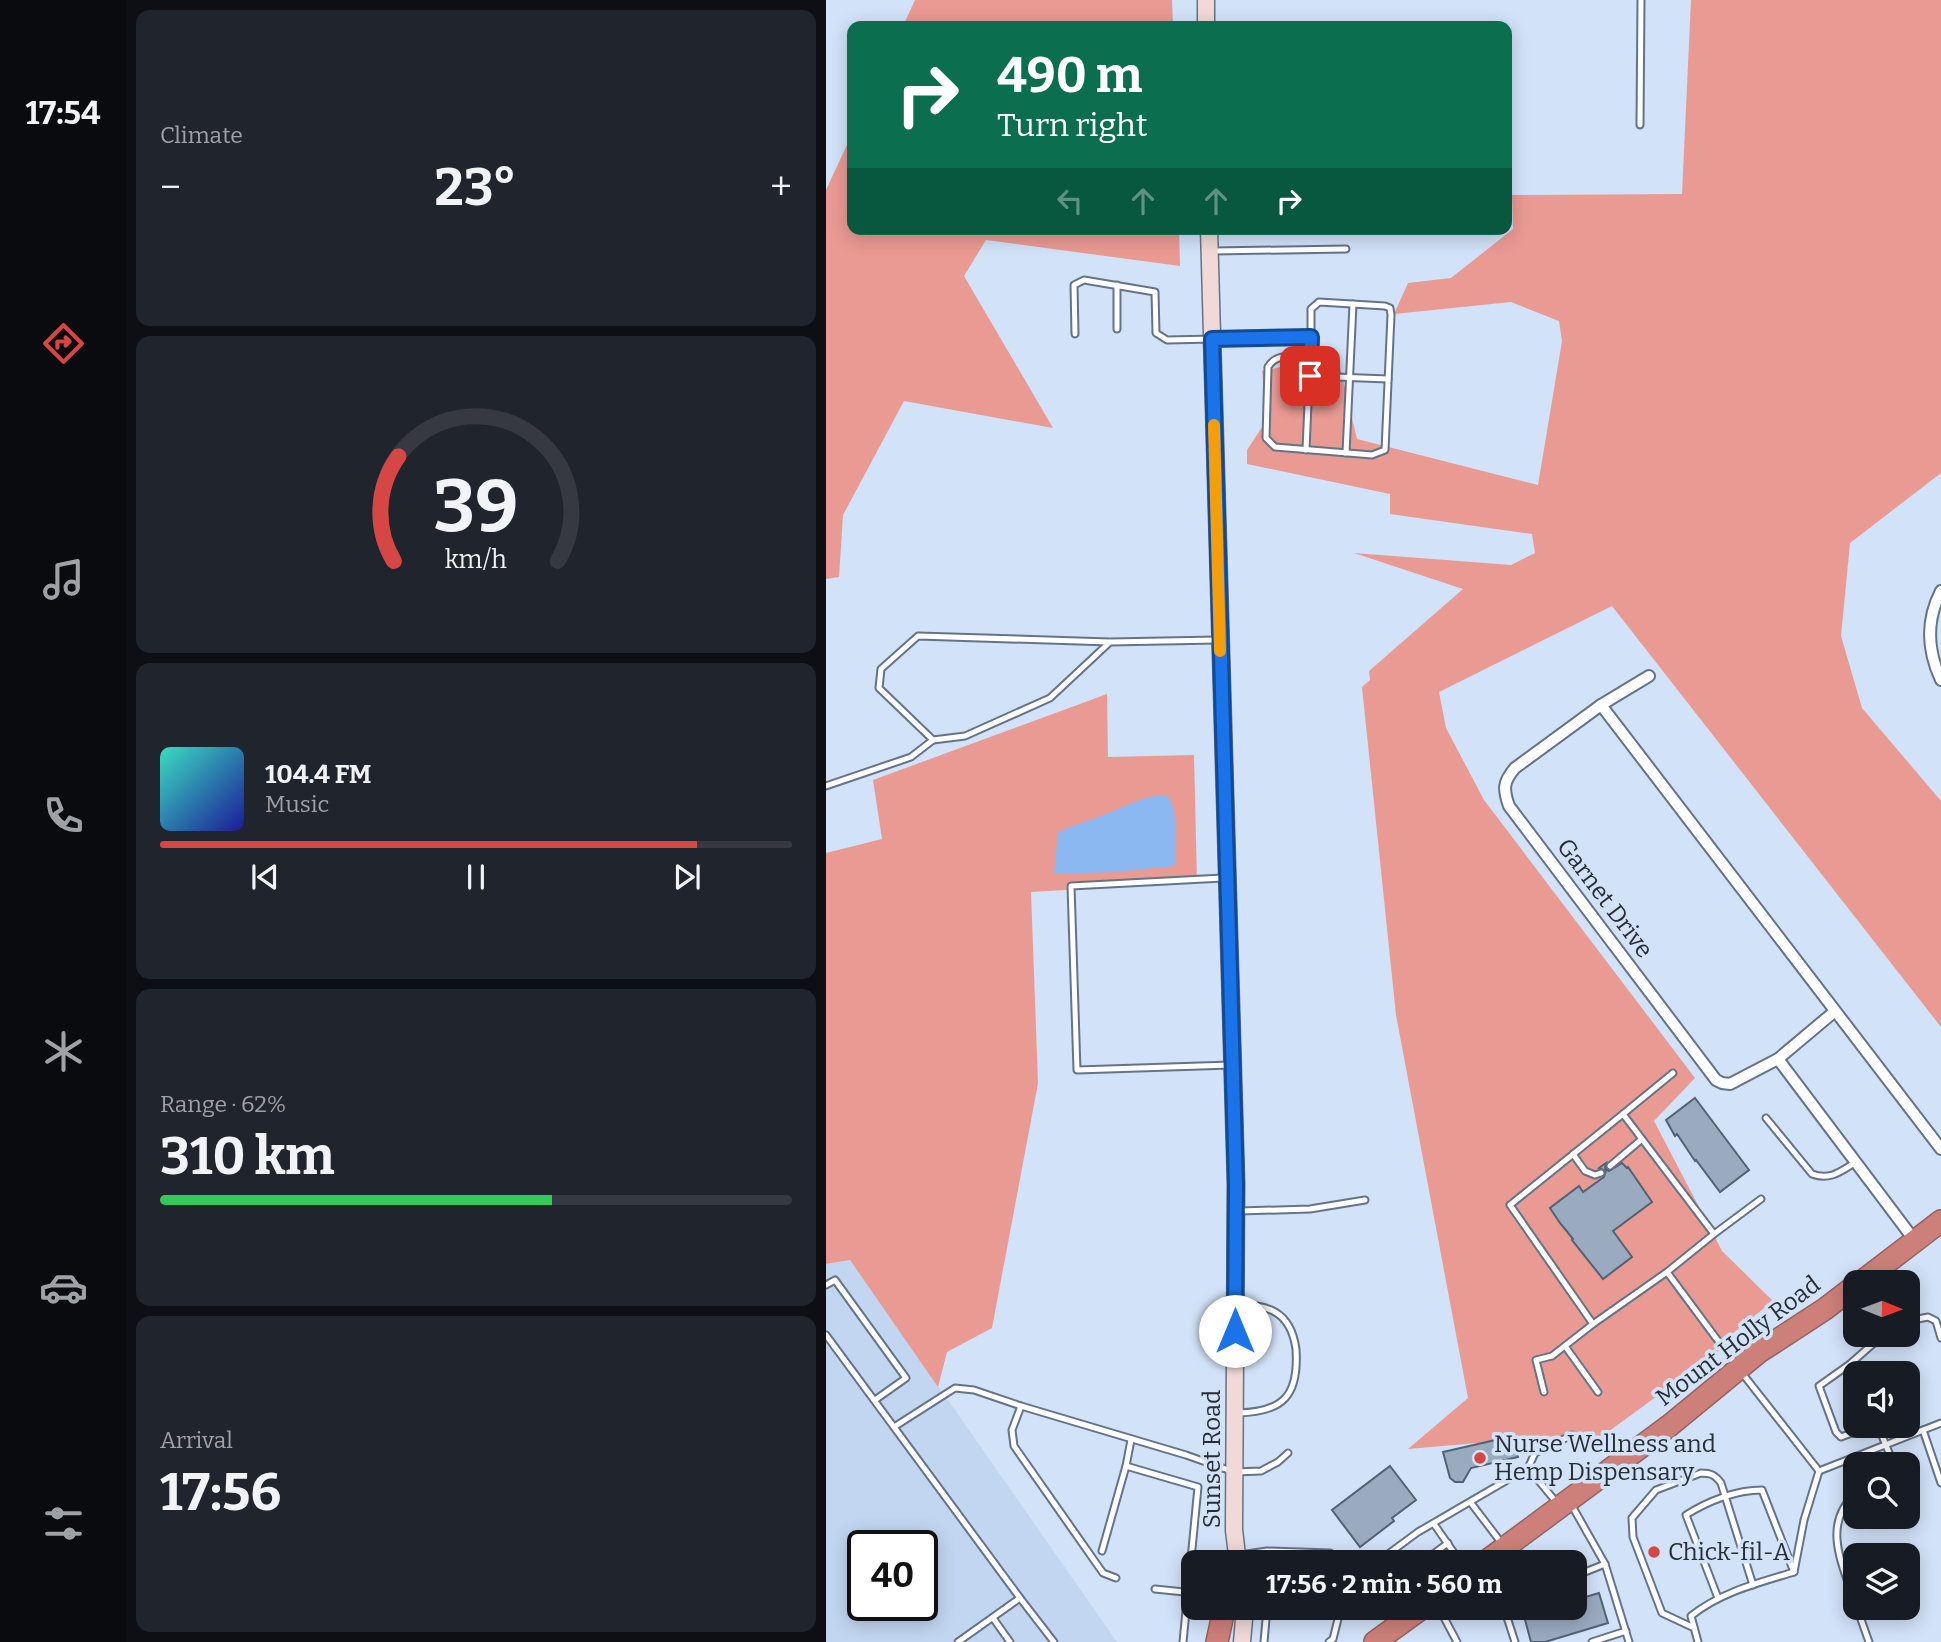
<!DOCTYPE html>
<html lang="en">
<head>
<meta charset="utf-8">
<style>
	body { margin:0; font-family:Bitter,serif; background:#20242c; color:#f1f3f6; height:100vh; display:flex; flex-direction:column; font-size:26px; white-space:nowrap }
	* { box-sizing:border-box; margin:0 }
	p { font-size:23px; color:#9ea1a6 }
	.icon { flex:none; width:38px; height:38px; fill:none; stroke:currentColor; stroke-width:2; stroke-linecap:round; stroke-linejoin:round }
	.map { position:relative; flex:1; overflow:hidden }
	.details { display:flex; flex-direction:column; gap:10px; padding:10px; background:#0d0f14; width:700px }
	.details>* { flex:none }
	.guide { position:absolute; left:21px; top:21px; width:665px; height:214px; border-radius:14px; box-shadow:0 4px 18px #0003; background:#0b6e4f; color:#fff; overflow:hidden }
	.needle { width:46px; rotate:91deg }
	.tools { position:absolute; left:1017px; top:1270px; display:grid; gap:14px }
	.tools a { display:grid; place-items:center; width:77px; height:77px; border-radius:14px; background:#171b24; box-shadow:0 4px 18px #0003; font-size:35px }
	.speed { position:absolute; left:21px; top:1530px; display:flex; gap:14px; font-size:35px; font-weight:700; text-align:center }
	.speed>* { display:grid; place-content:center; width:91px; height:91px; border-radius:50%; background:#171b24; box-shadow:0 4px 18px #0003; line-height:1 }
	.speed .limit { border:4px solid #111; border-radius:10px; background:#fff; color:#111 }
	.pin { position:absolute; display:grid; place-items:center; width:60px; height:60px; color:#fff; margin:-30px; border-radius:14px; box-shadow:0 4px 10px #0006 }
	.me { position:absolute; width:77px; margin:-38px; rotate:0deg; stroke-linejoin:round; filter:drop-shadow(0 0 5px #0008) }
	.turn { display:flex; align-items:center; gap:24px; height:147px; padding:0 35px; font-size:32px }
	.turn .icon { width:91px; height:91px; stroke-width:2.5 }
	.turn b { display:block; font-size:49px; line-height:60px }
	.lanes { display:flex; align-items:center; height:66px; padding:0 35px; background:#0003; justify-content:center; gap:35px; direction:ltr }
	.lanes .off { opacity:.35 }
	.big { font-size:52px; font-weight:700; line-height:1.1 }
	.details .card { flex:1; display:flex; flex-direction:column; justify-content:center; gap:10px; min-width:0; padding:0 24px; border-radius:14px; background:#20242c }
	.details .dial { align-items:center; gap:0 }
	.dial svg { height:182px; overflow:visible; fill:none; stroke:#363941; stroke-width:7; stroke-linecap:round; text-anchor:middle }
	.dial text { fill:#f1f3f6; stroke:none }
	.song { display:flex; align-items:center; gap:21px }
	.cover { width:84px; height:84px; border-radius:10px; background:linear-gradient(135deg,hsl(170 70% 55%),hsl(240 70% 35%)) }
	.played { height:7px; border-radius:4px; background:linear-gradient(90deg,#d54645 85%,#363941 85%) }
	.keys { display:flex; justify-content:space-around; direction:ltr }
	.heat { display:flex; justify-content:space-between; align-items:center; font-size:38px; direction:ltr }
	.charge { height:10px; border-radius:5px; background:linear-gradient(90deg,#34c759 62%,#363941 0) }
	.trip { position:absolute; left:355px; top:1550px; width:406px; height:70px; border-radius:14px; background:#171b24; box-shadow:0 4px 18px #0003; font-weight:700; line-height:70px; text-align:center }
	main { display:flex; flex:1; min-height:0 }
	.dock { display:flex; flex-direction:column; width:126px; justify-content:space-around; align-items:center; background:#090b0e; color:#9ea1a6 }
	.dock .icon { width:49px; height:49px }
	.dock .active { color:#d54645 }
	.dock b { font-size:32px; color:#f1f3f6 }
	.map>svg:first-child { display:block }
	.built { fill:#c2d6f1; fill-rule:evenodd }
	.green { fill:#e99a93 }
	.water { fill:#8cb8f2 }
	.building { fill:#9babbf; stroke:#536174; stroke-width:2 }
	.lines { fill:none; stroke-linecap:round; stroke-linejoin:round }
	.lane-casing { stroke:#657387; stroke-width:9 }
	.street-casing { stroke:#657387; stroke-width:14 }
	.secondary-casing { stroke:#657387; stroke-width:19 }
	.highway-casing { stroke:#936362; stroke-width:24 }
	.lane { stroke:#fff; stroke-width:5 }
	.street { stroke:#fff; stroke-width:10 }
	.secondary { stroke:#f0d9d7; stroke-width:16 }
	.highway { stroke:#cd807a; stroke-width:21 }
	.route-casing { stroke:#114b97; stroke-width:18 }
	.route { stroke:#1a73e8; stroke-width:12 }
	.slow { stroke:#f59e0b; stroke-width:12 }
	.poi-dot { fill:#d54645; stroke:#d2e2f8; stroke-width:2.5 }
	.labels { text-anchor:middle; stroke-width:7; stroke-linejoin:round; paint-order:stroke }
	.street-label { font-size:24px; fill:#272d35; stroke:#d2e2f8 }
	.poi-label { font-size:24px; fill:#272d35; stroke:#d2e2f8; text-anchor:start }
</style>
</head>
<body>
<main>
<nav class="dock">
<b>17:54</b>
<svg class="icon active" aria-label="directions" viewBox="0 0 24 24"><path d="M12 3l9 9-9 9-9-9zM9 14v-3h6M13 9l2 2-2 2"/></svg>
<svg class="icon" aria-label="music" viewBox="0 0 24 24"><path d="M9 18V5l10-2v13"/><circle cx="6" cy="18" r="3"/><circle cx="16" cy="16" r="3"/></svg>
<svg class="icon" aria-label="phone" viewBox="0 0 24 24"><path d="M5 4h4l2 5-3 2q2 4 5 5l2-3 5 2v4C11 20 4 13 5 4z"/></svg>
<svg class="icon" aria-label="climate" viewBox="0 0 24 24"><path d="M12 3v18M4 7l16 10M4 17L20 7"/></svg>
<svg class="icon" aria-label="car" viewBox="0 0 24 24"><path d="M5 17H2v-5l4-1 3-4h7l3 4 3 1v5h-3M9 17h6M6 11h13"/><circle cx="7" cy="17" r="2"/><circle cx="17" cy="17" r="2"/></svg>
<svg class="icon" aria-label="filters" viewBox="0 0 24 24"><path d="M4 7h16M4 17h16"/><circle cx="9" cy="7" r="2"/><circle cx="15" cy="17" r="2"/></svg>
</nav>
<section class="details">
<div class="card"><p>Climate</p>
<div class="heat"><a>−</a><b class="big">23°</b><a>+</a></div>
</div>
<div class="card dial"><svg viewBox="0 0 100 80">
<path d="M14 69A42 42 0 1 1 86 69"/>
<path d="M14 69A42 42 0 0 1 16 23" stroke="#d54645"/>
<text x="50" y="56" font-size="32" font-weight="700">39</text>
<text x="50" y="72" font-size="11">km/h</text>
</svg></div>
<div class="card">
<div class="song"><i class="cover"></i><div><b>104.4 FM</b><p>Music</p></div></div>
<div class="played"></div>
<div class="keys"><svg class="icon" aria-label="previous" viewBox="0 0 24 24"><path d="M18 5L8 12l10 7zM5 5v14"/></svg><svg class="icon" aria-label="pause" viewBox="0 0 24 24"><path d="M8 5v14M16 5v14"/></svg><svg class="icon" aria-label="next" viewBox="0 0 24 24"><path d="M6 5l10 7-10 7zM19 5v14"/></svg></div>
</div>
<div class="card"><p>Range · 62%</p><b class="big">310 km</b><div class="charge"></div></div>
<div class="card"><p>Arrival</p><b class="big">17:56</b></div>
</section>
<div class="map">
<svg width="1115" height="1642" viewBox="0 0 1115 1642">
	<rect width="100%" height="100%" fill="#d2e2f8"/>
	<path class="built" d="M24,1260L291,1642H0V1264ZM37,1545H96V1605H37Z"/>
	<g class="green">
		<path d="M89,0H346L347,26H77Z"/>
		<path d="M865,0H1115V473L1024,543L1015,636L1036,708L1115,801V1027L786,606L613,692L620,728L658,800L869,1078L828,1121L896,1251L947,1301L891,1346L894,1350L771,1440L767,1433L582,1449L642,1398L570,1015L536,687L544,680L543,671L637,589L528,553L685,565L709,553L706,534L564,514V494L421,464V450L442,418L436,371L511,355L531,439L712,485L736,341L733,321L685,302L568,314L582,283L625,278L687,229L686,195L856,194Z"/>
		<path d="M26,134V229H353L354,266L160,240L138,276L227,428L78,401L17,515L13,577L0,579V190Z"/>
		<path d="M281,694L282,757L368,755L371,882L205,892L212,1083L166,1328L121,1352L112,1387L24,1260L0,1264V853L56,839L47,780Z"/>
	</g>
	<path class="water" d="M340,795C353,805 349,844 350,861L348,866L291,872L228,874L232,833C246,825 260,822 275,816C295,809 318,795 340,795Z"/>
	<g class="building">
		<path d="M869,1098L923,1170L894,1192L870,1160L869,1161L851,1134L849,1136L840,1120Z"/>
		<path d="M780,1163L779,1168L783,1171L796,1163L801,1168L802,1167L826,1202L787,1231L806,1257L777,1279L746,1240L747,1239L734,1223L724,1208L753,1186L757,1192L778,1177L780,1171L773,1168Z"/>
		<path d="M687,1436L692,1457L645,1468L637,1482H629L624,1478L617,1452Z"/>
		<path d="M564,1466L590,1500L566,1518L568,1521L534,1547L506,1510Z"/>
		<path d="M773,1593L782,1623L719,1642H705L698,1616L723,1608H749V1600Z"/>
	</g>
	<g class="lines">
		<defs>
			<g id="lane">
				<path d="M814,125L815,0"/>
				<path d="M387,251L520,249"/>
				<path d="M291,285V329"/>
				<path d="M249,334L248,285L258,280L329,292L330,333L341,340L485,337V309L493,302L559,306L564,308L565,315L559,450L546,455L449,447L440,438L442,367C450,352 470,357 484,357L485,337"/>
				<path d="M484,376L562,379"/>
				<path d="M480,450L484,357"/>
				<path d="M520,453L527,304"/>
				<path d="M284,642L224,698L139,736L107,740L53,688L55,669L92,636L284,642L391,640"/>
				<path d="M0,786L85,757L107,740"/>
				<path d="M397,878L245,886L251,1070L405,1065"/>
				<path d="M797,1114L847,1073"/>
				<path d="M940,1118L986,1174C1004,1181 1015,1171 1030,1162"/>
				<path d="M747,1154L759,1171L769,1175L775,1173"/>
				<path d="M784,1166L816,1139"/>
				<path d="M413,1211L484,1209L539,1200"/>
				<path d="M888,1234L935,1199"/>
				<path d="M841,1272L888,1234L797,1114L684,1205L767,1324L841,1272L910,1365"/>
				<path d="M0,1285L9,1280L80,1378L49,1400"/>
				<path d="M1082,1321L1102,1317L1110,1321L1115,1338"/>
				<path d="M0,1335L194,1598L132,1642"/>
				<path d="M739,1346L772,1392"/>
				<path d="M1024,1364L1029,1374"/>
				<path d="M916,1373L993,1471L1115,1423"/>
				<path d="M718,1392L710,1360L726,1356L767,1324"/>
				<path d="M195,1406L186,1430L188,1446L277,1573L290,1578"/>
				<path d="M412,1413C458,1412 473,1395 470,1349C468,1335 463,1320 449,1312C439,1306 424,1305 412,1304"/>
				<path d="M1045,1426L1015,1437L1010,1432L993,1386L1024,1364L1057,1335"/>
				<path d="M1052,1426L1068,1465"/>
				<path d="M68,1427L129,1388L148,1390L195,1406L360,1455L408,1472L435,1471L452,1462L462,1453"/>
				<path d="M1097,1430L1115,1483"/>
				<path d="M300,1466L372,1487L357,1642"/>
				<path d="M702,1468L731,1503"/>
				<path d="M1029,1494C995,1525 1017,1566 1029,1602"/>
				<path d="M645,1503L677,1545"/>
				<path d="M745,1504L779,1564L803,1642"/>
				<path d="M608,1524L635,1563"/>
				<path d="M276,1551L300,1466L305,1440"/>
				<path d="M414,1555L441,1551L504,1553L523,1563"/>
				<path d="M550,1563L592,1532L702,1468L709,1453L746,1435"/>
				<path d="M595,1563L622,1543"/>
				<path d="M749,1576L779,1564"/>
				<path d="M329,1589L368,1593"/>
				<path d="M194,1598L228,1642"/>
				<path d="M892,1598L860,1515C882,1501 910,1490 936,1490L968,1572"/>
				<path d="M558,1608L568,1623"/>
				<path d="M613,1608L631,1642"/>
				<path d="M684,1608L680,1614L689,1642"/>
				<path d="M1031,1608L1043,1642"/>
				<path d="M167,1618L184,1642"/>
				<path d="M868,1628L836,1613L807,1537L806,1518L830,1490L875,1473C885,1473 889,1475 895,1483L927,1585"/>
				<path d="M438,1642L441,1608"/>
				<path d="M503,1642L507,1639L512,1619L509,1608"/>
				<path d="M766,1642L800,1631"/>
				<path d="M872,1642L865,1616C895,1592 932,1583 968,1572L978,1520L993,1471"/>
			</g>
			<g id="street">
				<path d="M1115,591C1100,620 1101,650 1115,680"/>
				<path d="M823,676L775,705L689,768C677,782 677,789 683,806L890,1080L896,1083L904,1084L952,1059L1008,1012"/>
				<path d="M775,705L1115,1149"/>
				<path d="M952,1059L1089,1241"/>
			</g>
			<g id="secondary">
				<path d="M380,0V26"/>
				<path d="M383,229L410,1184L408,1530L411,1555L415,1563"/>
				<path d="M416,1642L419,1608"/>
			</g>
			<g id="highway">
				<path d="M1034,1283L1115,1221"/>
				<path d="M658,1563L843,1426L933,1352L999,1309L1029,1286"/>
				<path d="M391,1642L397,1614"/>
				<path d="M549,1642L596,1608"/>
			</g>
		</defs>
		<use href="#lane" class="lane-casing"/>
		<use href="#street" class="street-casing"/>
		<use href="#secondary" class="secondary-casing"/>
		<use href="#highway" class="highway-casing"/>
		<use href="#lane" class="lane"/>
		<use href="#street" class="street"/>
		<use href="#secondary" class="secondary"/>
		<use href="#highway" class="highway"/>
	</g>
	<g class="lines">
		<defs>
			<path id="route" d="M409,1331L410,1184L386,339L485,337L484,376"/>
		</defs>
		<use href="#route" class="route-casing"/>
		<use href="#route" class="route"/>
		<path class="slow" d="M388,425L394,651"/>
	</g>
	<g class="poi-dot">
		<circle cx="654" cy="1458" r="7"/>
		<circle cx="828" cy="1552" r="7"/>
	</g>
	<g class="labels">
		<g class="street-label">
			<text transform="translate(779 898) rotate(53)" y="8">Garnet Drive</text>
			<text transform="translate(912 1341) rotate(-37)" y="8">Mount Holly Road</text>
			<text transform="translate(386 1459) rotate(-90)" y="8">Sunset Road</text>
		</g>
		<g class="poi-label">
			<text x="668" y="1452">Nurse Wellness and<tspan x="668" dy="28">Hemp Dispensary</tspan></text>
			<text x="842" y="1560">Chick-fil-A</text>
		</g>
	</g>
</svg>
<div class="tools">
<a><svg class="needle" viewBox="-14 -14 28 28"><path d="M0-13l5 13h-10z" fill="#e53935"/><path d="M0 13l5-13h-10z" fill="#9ea1a6"/></svg></a>
<a><svg class="icon" aria-label="sound" viewBox="0 0 24 24"><path d="M4 9h4l5-4v14l-5-4H4zM17 9q2 3 0 6"/></svg></a>
<a><svg class="icon" aria-label="search" viewBox="0 0 24 24"><circle cx="10" cy="10" r="6"/><path d="M15 15l6 6"/></svg></a>
<a><svg class="icon" aria-label="layers" viewBox="0 0 24 24"><path d="M12 4l9 5-9 5-9-5zM3 14l9 5 9-5"/></svg></a>
</div>
<div class="speed"><div class="limit">40</div></div>
<div class="pin" style="left:484px;top:376px;background:#d93025"><svg class="icon" aria-label="arrive" viewBox="0 0 24 24"><path d="M6 21V4h12l-3 4 3 4H6"/></svg></div>
<svg class="me" style="left:409px;top:1331px" viewBox="-20 -20 40 40"><circle r="19" fill="#fff"/><path d="M0-13L10 11 0 6-10 11z" fill="#1a73e8"/></svg>
<div class="trip">17:56 · 2 min · 560 m</div>
<div class="guide">
<div class="turn"><svg class="icon" aria-label="right" viewBox="0 0 24 24"><path d="M7 20v-9h11M14 6l5 5-5 5"/></svg><div><b>490 m</b>Turn right</div></div>
<div class="lanes"><svg class="icon off" aria-label="left" viewBox="0 0 24 24"><path d="M17 20v-9H6M10 6l-5 5 5 5"/></svg><svg class="icon off" aria-label="ahead" viewBox="0 0 24 24"><path d="M12 20V5M6 11l6-6 6 6"/></svg><svg class="icon off" aria-label="ahead" viewBox="0 0 24 24"><path d="M12 20V5M6 11l6-6 6 6"/></svg><svg class="icon" aria-label="right" viewBox="0 0 24 24"><path d="M7 20v-9h11M14 6l5 5-5 5"/></svg></div>
</div>
</div>
</main>
</body>
</html>
